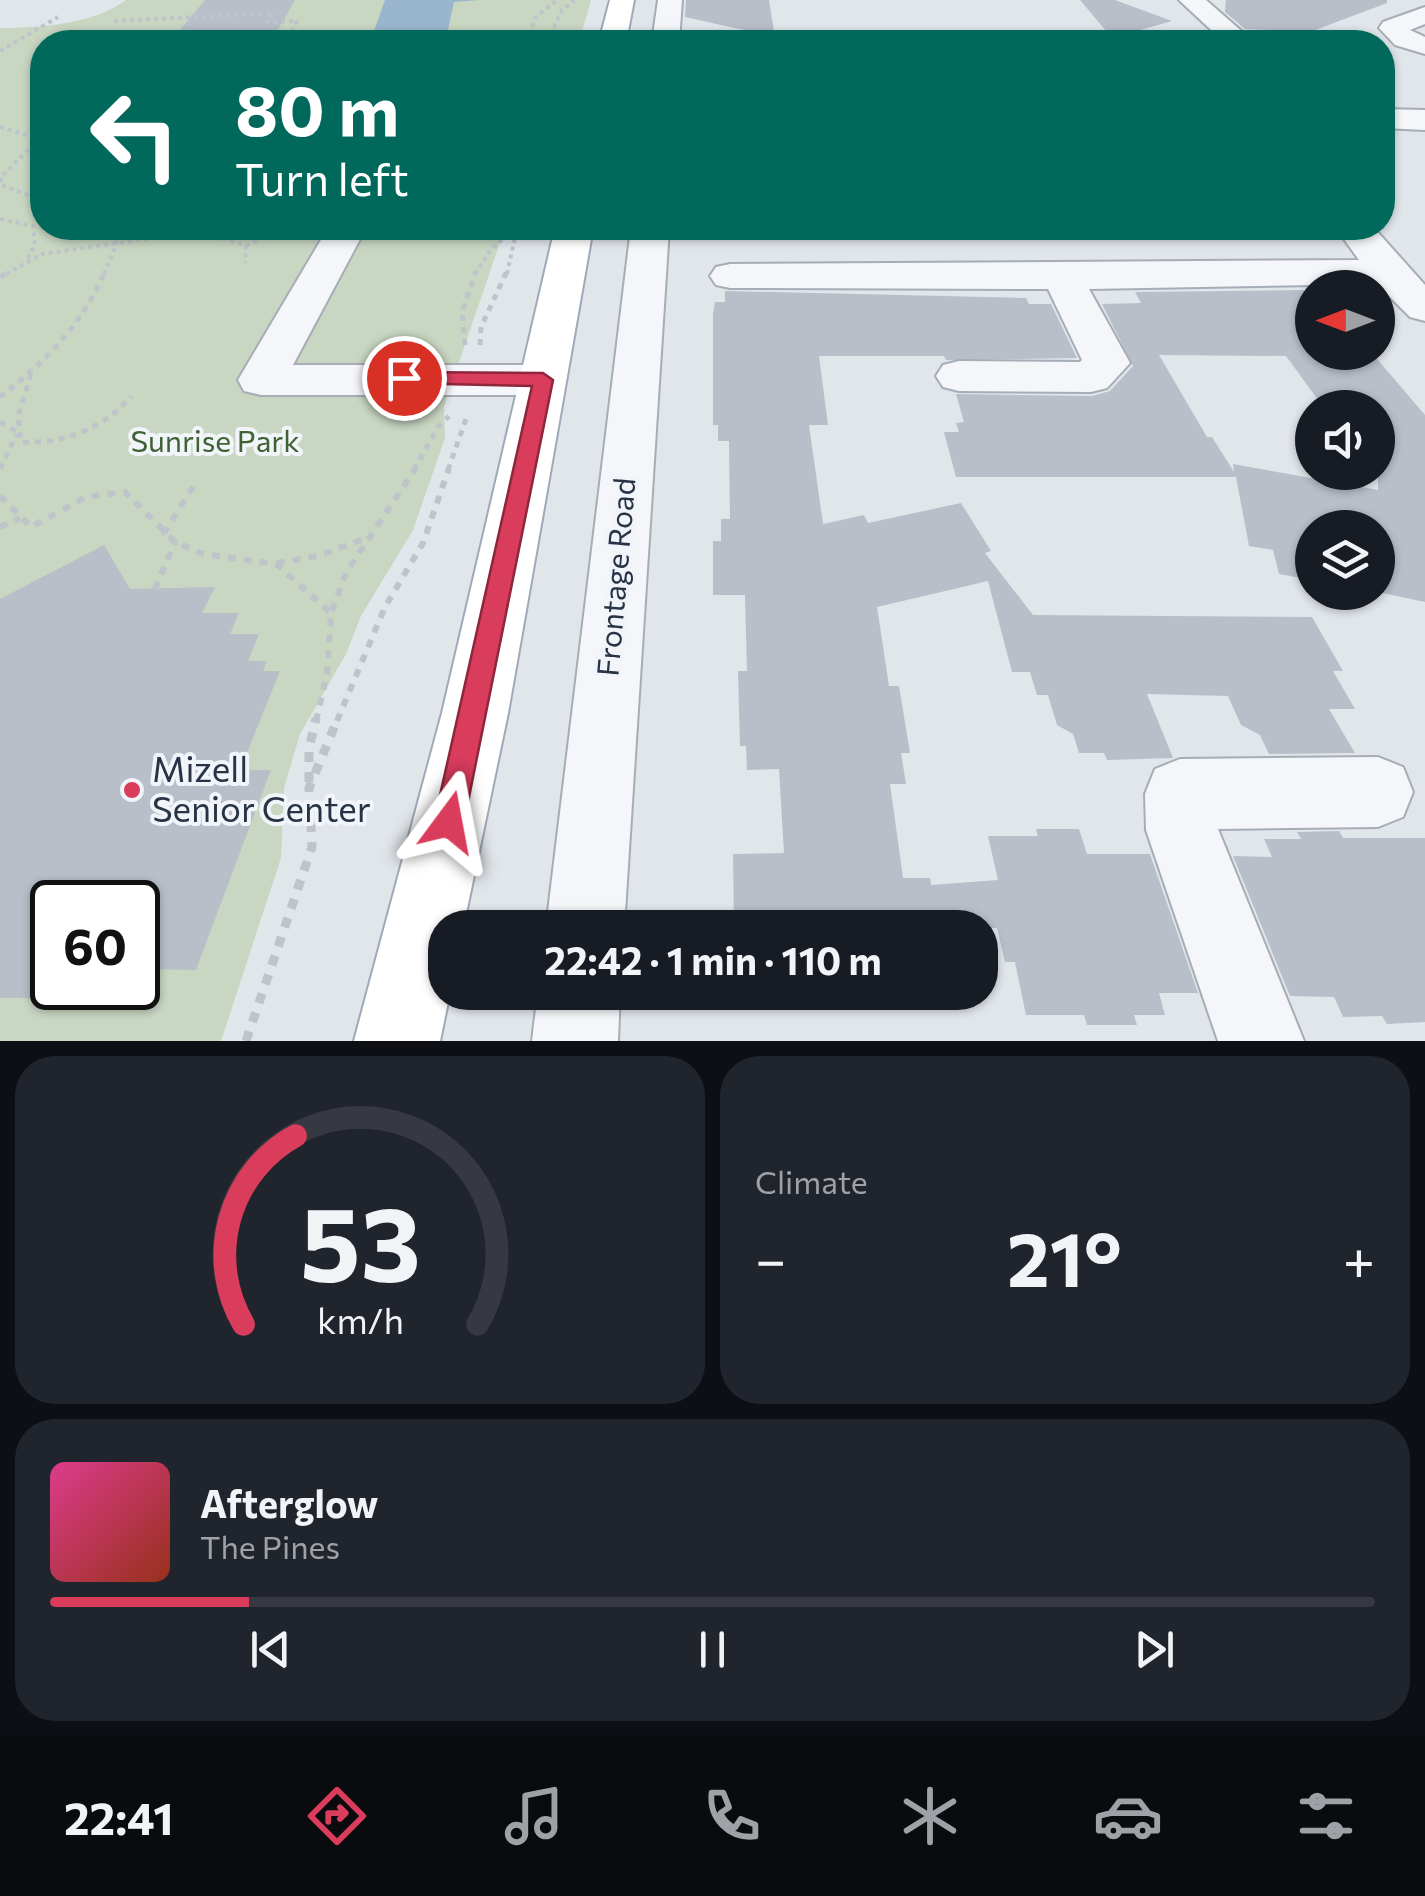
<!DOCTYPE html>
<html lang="en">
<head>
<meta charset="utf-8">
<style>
	body { margin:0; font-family:Commissioner,sans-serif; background:#20242c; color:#f1f3f6; height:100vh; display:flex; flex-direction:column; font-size:38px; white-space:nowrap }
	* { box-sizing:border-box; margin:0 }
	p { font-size:32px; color:#9ea1a6 }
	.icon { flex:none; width:55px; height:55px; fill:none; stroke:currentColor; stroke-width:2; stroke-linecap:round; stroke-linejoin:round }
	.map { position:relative; height:1041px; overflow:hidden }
	.panel { display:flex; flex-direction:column; gap:15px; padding:15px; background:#0d0f14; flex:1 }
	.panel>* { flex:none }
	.hud { position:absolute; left:30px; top:30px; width:1365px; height:210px; border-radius:40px; box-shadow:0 2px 8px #0004; background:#00695c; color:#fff; overflow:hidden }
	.needle { width:65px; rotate:270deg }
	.tools { position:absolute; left:1295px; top:270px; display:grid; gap:20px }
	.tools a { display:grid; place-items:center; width:100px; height:100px; border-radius:50%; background:#171b24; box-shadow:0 2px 8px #0004; font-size:50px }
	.speed { position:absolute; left:30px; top:880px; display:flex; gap:20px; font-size:50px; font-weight:700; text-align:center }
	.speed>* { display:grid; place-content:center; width:130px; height:130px; border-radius:50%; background:#171b24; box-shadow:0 2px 8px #0004; line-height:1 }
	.speed .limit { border:5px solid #111; border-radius:15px; background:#fff; color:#111 }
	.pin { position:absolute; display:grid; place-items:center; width:85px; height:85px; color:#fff; margin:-42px; border:5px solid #fff; border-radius:50%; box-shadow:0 2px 10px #0007 }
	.me { position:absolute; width:110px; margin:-55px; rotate:13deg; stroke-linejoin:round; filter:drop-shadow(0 0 8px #0008) }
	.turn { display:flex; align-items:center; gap:35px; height:210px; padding:0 40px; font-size:45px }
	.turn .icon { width:130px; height:130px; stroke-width:2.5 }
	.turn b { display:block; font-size:70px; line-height:85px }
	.big { font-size:75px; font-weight:700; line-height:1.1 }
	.panel .tile { flex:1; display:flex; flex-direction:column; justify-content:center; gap:15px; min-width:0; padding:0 35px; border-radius:40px; background:#20242c }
	.panel .dial { align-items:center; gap:0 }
	.dial svg { height:260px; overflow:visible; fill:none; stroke:#363941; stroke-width:7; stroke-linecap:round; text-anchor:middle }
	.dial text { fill:#f1f3f6; stroke:none }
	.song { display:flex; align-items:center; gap:30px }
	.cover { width:120px; height:120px; border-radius:15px; background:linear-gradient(135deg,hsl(330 70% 55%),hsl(10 70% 35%)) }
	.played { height:10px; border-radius:5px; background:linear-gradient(90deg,#da3c5c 15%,#363941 15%) }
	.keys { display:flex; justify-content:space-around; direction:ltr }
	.heat { display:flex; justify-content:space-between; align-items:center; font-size:55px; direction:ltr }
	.panel .tiles { flex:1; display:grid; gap:15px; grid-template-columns:1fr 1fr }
	.tile:last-child { grid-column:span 2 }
	.trip { position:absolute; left:428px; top:910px; width:570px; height:100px; border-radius:40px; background:#171b24; box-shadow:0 2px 8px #0004; font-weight:700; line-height:100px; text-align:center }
	.tab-bar { display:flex; height:160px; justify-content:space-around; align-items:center; background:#090b0e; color:#9ea1a6 }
	.tab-bar .icon { width:70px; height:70px }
	.tab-bar .on { color:#da3c5c }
	.tab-bar b { font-size:45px; color:#f1f3f6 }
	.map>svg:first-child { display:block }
	.green { fill:#c8d6c2; fill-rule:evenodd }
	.water { fill:#99b6ce }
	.building { fill:#b8bfc9; fill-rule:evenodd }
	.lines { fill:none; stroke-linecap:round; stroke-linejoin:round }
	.minor-casing { stroke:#a6adb6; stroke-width:4 }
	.major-casing { stroke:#9faab8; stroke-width:4 }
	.path-far3 { stroke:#bfc4ca; stroke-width:4; stroke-dasharray:4 4; stroke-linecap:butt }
	.path-far2 { stroke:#bfc4ca; stroke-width:5; stroke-dasharray:6 6; stroke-linecap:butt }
	.path-far1 { stroke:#bfc4ca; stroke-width:6; stroke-dasharray:8 8; stroke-linecap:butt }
	.path { stroke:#bfc4ca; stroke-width:9; stroke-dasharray:10 10; stroke-linecap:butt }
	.minor { fill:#f4f6f9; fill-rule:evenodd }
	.major { fill:#fff; fill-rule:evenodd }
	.route { fill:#da3c5c; stroke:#8e273c; stroke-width:2.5 }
	.poi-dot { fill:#da3c5c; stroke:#f1f4f8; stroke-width:4 }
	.labels { text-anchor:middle; stroke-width:8; stroke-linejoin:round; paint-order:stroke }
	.park-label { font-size:30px; fill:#3f6234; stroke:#f1f4f8 }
	.street-label { font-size:30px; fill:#283445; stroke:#f1f4f8 }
	.near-poi-label { font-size:35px; fill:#283445; stroke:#f1f4f8; text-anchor:start }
</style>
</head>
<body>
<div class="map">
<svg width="1425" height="1041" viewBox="0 0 1425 1041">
	<rect width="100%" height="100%" fill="#e1e6eb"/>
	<path class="green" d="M126,0H591L579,42H42V228H505L444,406L445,438L413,530L361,616L346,654L300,734L284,788L281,858L221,1041H0V28C40,28 94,24 126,0ZM52,902H138V988H52Z"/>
	<path class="water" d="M385,0H479L454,2L446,39L370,42Z"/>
	<g class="building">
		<path d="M205,0H295L271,42H170Z"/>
		<path d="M686,0H769L775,37L685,17Z"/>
		<path d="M1080,0H1115L1172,21L1112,38Z"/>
		<path d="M1226,0H1387V3L1310,32L1245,29L1225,12Z"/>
		<path d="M1304,290L1312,301V352H1371L1425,415V602L1378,592V528H1312V580L1279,574L1273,550L1249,546L1236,477H956L944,432H959L956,423L964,422L956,394L1092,396L1110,391L1133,366L1102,304L1141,303L1135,292ZM1159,355L1286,356L1324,408H1378V490L1233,464L1234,472L1212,437H1207Z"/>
		<path d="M725,291L1026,298L1029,304H1051L1077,358L946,360L944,356H819L828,425H809L823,524L864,515L868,523L961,503L991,551L985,553L1033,615L1312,617L1343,671H1333L1355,709H1329L1355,753L1269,754L1260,735L1241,725L1228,696L1147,694L1173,758L1107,760L1104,753H1079L1073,734L1057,725L1048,695H1037L1030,672H1012L988,581L877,607L889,686H899L910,753H901L906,784H890L903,878H930L931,885L998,880L988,836H1038L1036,829H1079L1087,854H1150L1198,993H1159L1165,1015H1134L1137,1025H1087L1084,1015H1026L1015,962H1005L997,928H742V924H734L733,854L784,853L779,769L747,770L746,746H740L738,671H747L745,595H713V541H721V519H730L729,441H718V425H713V315L715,302H725Z"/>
		<path d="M104,545L130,589L215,587L202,613H239L230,634H259L248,661H267L263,671H280L240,770H271L196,970L138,969V902H52V998H0V599Z"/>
		<path d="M1339,831L1343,838H1425V1022L1387,1024L1382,1016L1343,1017L1334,997L1290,996L1233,856L1272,857L1264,839H1301L1297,832Z"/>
	</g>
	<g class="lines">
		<defs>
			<g id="minor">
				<path d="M658,0H682L679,42H652Z"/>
				<path d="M1179,0H1206L1254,42H1224Z"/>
				<path d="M1425,7V24L1410,30L1425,37V54L1395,45L1379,28L1383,22Z"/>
				<path d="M1382,109L1425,110V130L1382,128Z"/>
				<path d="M328,228H366L293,365H543L560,369L566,380L560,391L543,395H261L244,391L238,380Z"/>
				<path d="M631,228H669L624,928H546Z"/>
				<path d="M1336,228H1374L1425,285V321L1410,317L1377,284L1089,289L1130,363L1107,388L1091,392L959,391L943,387L936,376L943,365L959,361L1080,362L1082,360L1048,289L730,288L716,285L710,276L716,267L730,264L1359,260Z"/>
				<path d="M1378,757L1403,767L1413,792L1403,817L1378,827L1218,829L1304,1041H1218L1146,830L1145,794L1155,769L1180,759Z"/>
				<path d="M538,992H620L618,1041H532Z"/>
			</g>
			<g id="major">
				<path d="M610,0H634L626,42H599Z"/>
				<path d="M555,228H593L508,713L463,928H445V992H450L440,1041H354L442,713Z"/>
			</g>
		</defs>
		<use href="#minor" class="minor-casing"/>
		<use href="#major" class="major-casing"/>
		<g class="path-far3">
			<path d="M114,21L273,13L267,22L297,21L286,42"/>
			<path d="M527,42L535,18L557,0"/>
			<path d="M547,42L562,10L574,0"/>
			<path d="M0,51L58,17"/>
			<path d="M0,127L32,137L33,145L1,177V185L42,200"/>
			<path d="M0,219L33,226L35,245L26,261"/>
			<path d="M246,246L280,228"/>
			<path d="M6,274L42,254L187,233L217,236L246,246L245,263"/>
			<path d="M104,274L117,243L115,228"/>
			<path d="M475,274L491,249L516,228"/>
			<path d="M507,274L517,228"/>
		</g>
		<g class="path-far2">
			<path d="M0,277L10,271"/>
			<path d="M465,345L462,312L476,271"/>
			<path d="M480,345L481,327L507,271"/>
			<path d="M31,374L18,416L21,442C63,444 104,429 131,396"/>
			<path d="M0,397C45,362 83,324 105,271"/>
			<path d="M0,422L16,431"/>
			<path d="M0,469L17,434"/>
			<path d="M414,470L438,427L449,416"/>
			<path d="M448,470L467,416"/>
		</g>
		<g class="path-far1">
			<path d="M0,496L31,527L86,497L125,492L175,542L203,554L276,564L331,613"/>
			<path d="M0,527L20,518"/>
			<path d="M277,563L318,556L366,538"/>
			<path d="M155,589L175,542L164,533L196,482"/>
			<path d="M316,721L327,674L331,613L347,571L416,468"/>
			<path d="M337,721L385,607L423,543L449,468"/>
		</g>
		<g class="path">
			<path d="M309,782V749L316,718"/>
			<path d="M246,1041L312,847L309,788L338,718"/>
		</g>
		<use href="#minor" class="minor"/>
		<use href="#major" class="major"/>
	</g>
	<path class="route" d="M404,372L543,373L553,380L464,822L460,833L449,837L438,833L434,822L532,386L397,383L395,378Z"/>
	<circle class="poi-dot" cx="132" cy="790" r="10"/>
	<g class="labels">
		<g class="park-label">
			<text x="215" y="452">Sunrise Park</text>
		</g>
		<g class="street-label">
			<text transform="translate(617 577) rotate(-85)" y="10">Frontage Road</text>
		</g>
		<g class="near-poi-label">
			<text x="152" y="782">Mizell<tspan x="152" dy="40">Senior Center</tspan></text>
		</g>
	</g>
</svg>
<div class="tools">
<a><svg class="needle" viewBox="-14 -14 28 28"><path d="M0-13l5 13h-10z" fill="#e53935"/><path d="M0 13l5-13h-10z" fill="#9ea1a6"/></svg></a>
<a><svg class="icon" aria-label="sound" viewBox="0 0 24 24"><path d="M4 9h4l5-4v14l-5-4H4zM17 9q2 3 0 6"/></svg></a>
<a><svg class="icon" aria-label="layers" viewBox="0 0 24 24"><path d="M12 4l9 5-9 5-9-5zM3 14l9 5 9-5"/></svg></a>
</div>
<div class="speed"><div class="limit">60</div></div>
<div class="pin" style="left:404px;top:378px;background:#d93025"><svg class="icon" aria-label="arrive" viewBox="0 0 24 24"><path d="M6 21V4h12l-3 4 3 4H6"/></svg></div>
<svg class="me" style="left:449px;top:822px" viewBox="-20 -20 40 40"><path d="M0-17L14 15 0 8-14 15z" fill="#da3c5c" stroke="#fff" stroke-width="4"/></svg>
<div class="trip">22:42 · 1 min · 110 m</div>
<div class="hud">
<div class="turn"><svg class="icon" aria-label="left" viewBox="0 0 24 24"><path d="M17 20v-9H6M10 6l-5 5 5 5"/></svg><div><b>80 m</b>Turn left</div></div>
</div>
</div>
<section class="panel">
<div class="tiles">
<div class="tile dial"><svg viewBox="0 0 100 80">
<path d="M14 69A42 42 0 1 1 86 69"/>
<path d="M14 69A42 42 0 0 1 30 11" stroke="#da3c5c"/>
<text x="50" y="56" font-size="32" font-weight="700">53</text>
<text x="50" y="72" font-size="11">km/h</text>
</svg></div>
<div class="tile"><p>Climate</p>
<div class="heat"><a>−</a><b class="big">21°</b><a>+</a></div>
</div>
<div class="tile">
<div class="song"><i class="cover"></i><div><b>Afterglow</b><p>The Pines</p></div></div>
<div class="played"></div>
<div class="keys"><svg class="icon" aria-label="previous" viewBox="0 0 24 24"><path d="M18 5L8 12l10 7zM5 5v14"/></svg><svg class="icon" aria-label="pause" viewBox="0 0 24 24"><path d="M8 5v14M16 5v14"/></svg><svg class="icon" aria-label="next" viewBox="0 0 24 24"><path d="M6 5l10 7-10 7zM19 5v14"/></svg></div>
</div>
</div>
</section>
<nav class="tab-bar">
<b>22:41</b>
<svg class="icon on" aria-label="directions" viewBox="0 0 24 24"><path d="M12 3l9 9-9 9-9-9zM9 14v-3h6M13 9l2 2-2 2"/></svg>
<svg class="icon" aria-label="music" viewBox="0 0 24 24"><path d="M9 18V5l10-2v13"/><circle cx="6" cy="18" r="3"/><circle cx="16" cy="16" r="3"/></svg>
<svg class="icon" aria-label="phone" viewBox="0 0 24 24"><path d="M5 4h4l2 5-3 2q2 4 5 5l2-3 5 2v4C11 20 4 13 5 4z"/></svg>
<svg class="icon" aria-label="climate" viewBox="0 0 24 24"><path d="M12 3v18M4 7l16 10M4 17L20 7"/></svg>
<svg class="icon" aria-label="car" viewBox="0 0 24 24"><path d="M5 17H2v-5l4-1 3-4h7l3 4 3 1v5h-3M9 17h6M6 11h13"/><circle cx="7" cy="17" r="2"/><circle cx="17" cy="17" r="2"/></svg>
<svg class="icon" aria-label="filters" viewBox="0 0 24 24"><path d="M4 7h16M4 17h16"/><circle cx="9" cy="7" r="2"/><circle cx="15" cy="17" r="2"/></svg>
</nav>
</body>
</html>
